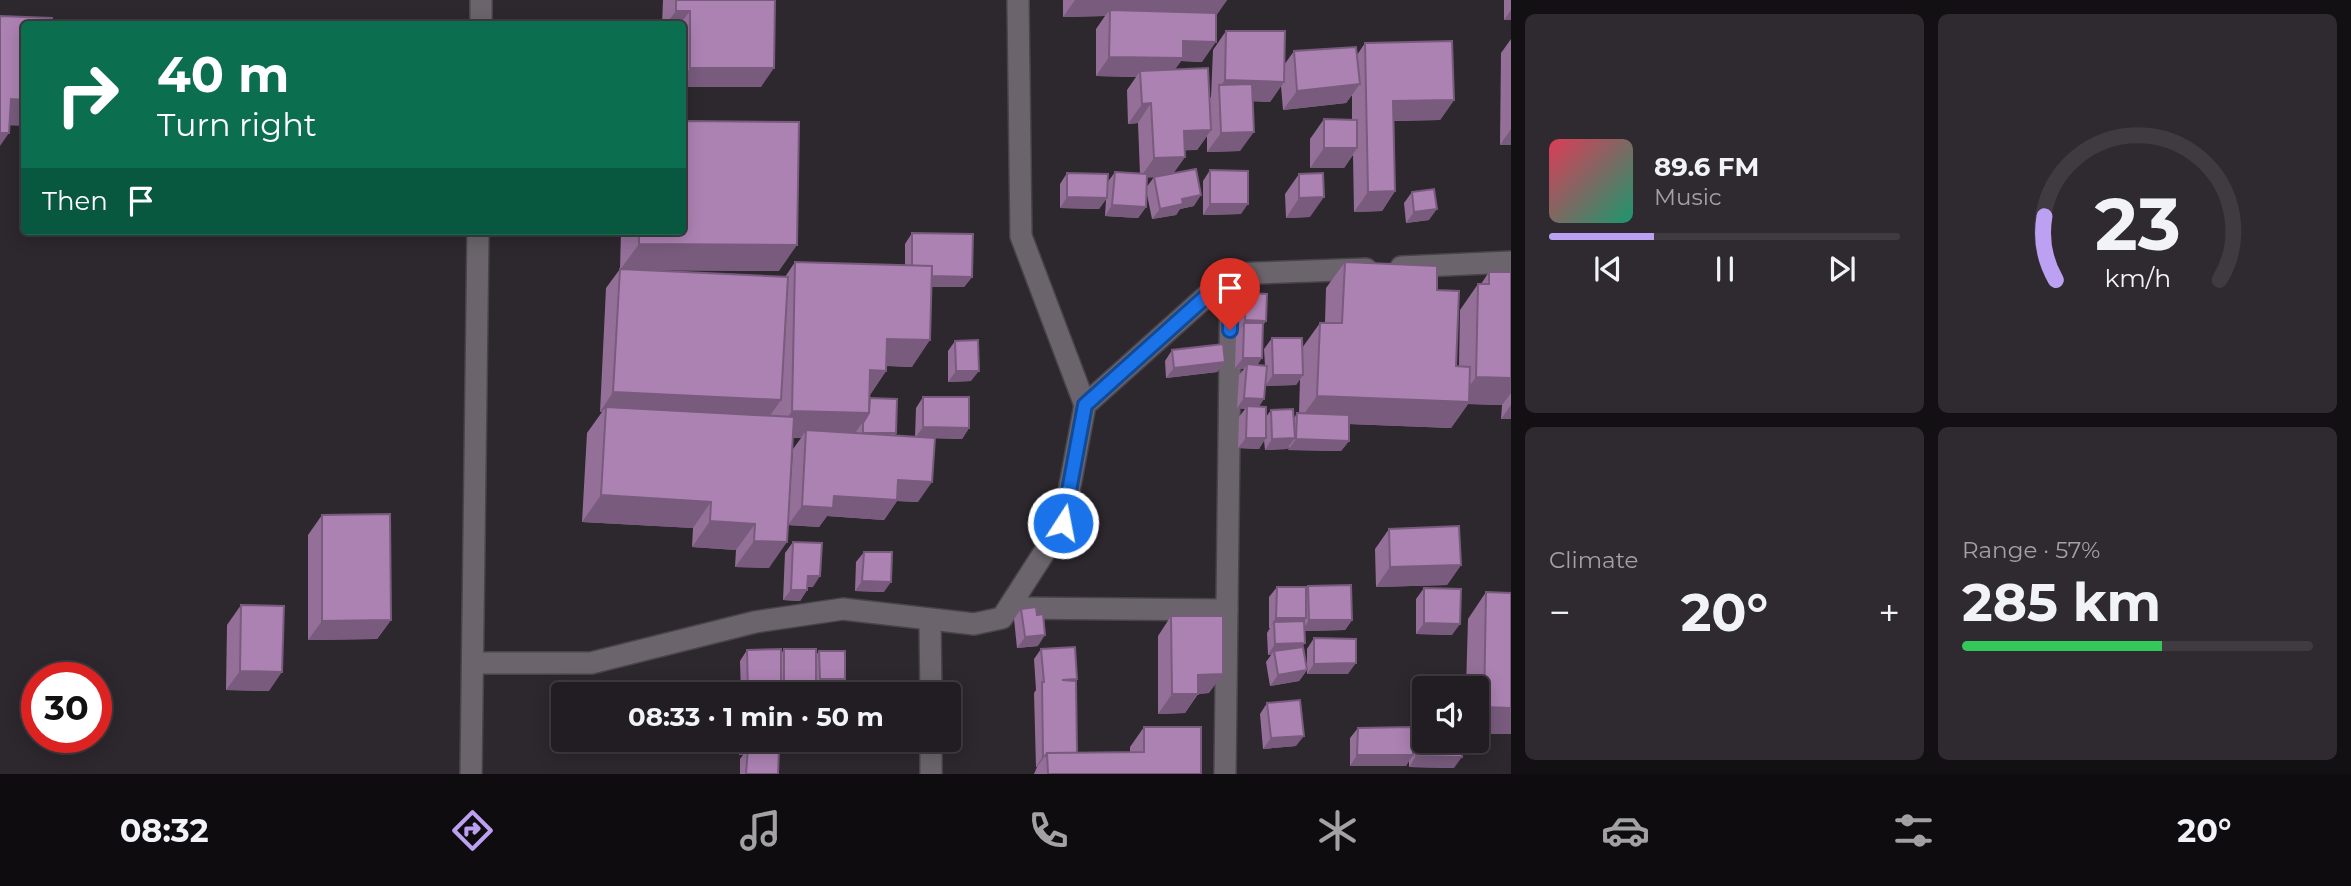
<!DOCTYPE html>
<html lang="en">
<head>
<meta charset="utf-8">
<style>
	body { margin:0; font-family:Montserrat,sans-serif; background:#2e2a2f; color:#f1f3f6; height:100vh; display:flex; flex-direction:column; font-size:26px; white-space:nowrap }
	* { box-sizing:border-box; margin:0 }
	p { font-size:23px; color:#a2a2a5 }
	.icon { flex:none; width:38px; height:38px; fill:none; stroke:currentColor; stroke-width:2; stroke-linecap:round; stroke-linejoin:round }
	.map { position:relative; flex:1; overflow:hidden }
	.drawer { display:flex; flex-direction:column; gap:14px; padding:14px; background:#131013; width:840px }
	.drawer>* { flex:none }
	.hud { position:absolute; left:21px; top:21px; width:665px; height:214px; border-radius:7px; box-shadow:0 4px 18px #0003,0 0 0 2px #3f3b40; background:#0b6e4f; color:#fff; overflow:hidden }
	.fabs { position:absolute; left:1412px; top:676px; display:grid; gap:14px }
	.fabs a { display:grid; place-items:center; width:77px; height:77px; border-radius:7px; background:#221d22; box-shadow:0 4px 18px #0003,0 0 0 2px #3f3b40; font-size:35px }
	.speed { position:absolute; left:21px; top:662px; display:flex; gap:14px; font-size:35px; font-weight:700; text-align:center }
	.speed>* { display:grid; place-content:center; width:91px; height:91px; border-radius:50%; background:#221d22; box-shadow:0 4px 18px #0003,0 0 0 2px #3f3b40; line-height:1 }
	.speed .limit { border:10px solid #d22; background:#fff; color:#111 }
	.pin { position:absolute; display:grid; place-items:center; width:60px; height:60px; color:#fff; margin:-72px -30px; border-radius:50% 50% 50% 0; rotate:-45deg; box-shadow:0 0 7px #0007 }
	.pin .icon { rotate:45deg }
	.me { position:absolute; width:77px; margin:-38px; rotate:11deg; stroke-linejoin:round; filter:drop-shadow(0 0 5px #0008) }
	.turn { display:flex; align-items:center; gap:24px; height:147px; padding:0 21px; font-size:32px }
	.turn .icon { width:91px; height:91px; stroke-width:2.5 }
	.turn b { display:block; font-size:49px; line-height:60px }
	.then { display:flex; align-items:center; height:66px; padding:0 21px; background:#0003; gap:14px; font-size:26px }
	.big { font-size:52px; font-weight:700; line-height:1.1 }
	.drawer .card { flex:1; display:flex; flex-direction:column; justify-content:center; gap:10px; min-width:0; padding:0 24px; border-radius:10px; background:#2e2a2f }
	.drawer .dial { align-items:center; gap:0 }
	.dial svg { height:182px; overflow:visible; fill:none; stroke:#3f3b40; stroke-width:7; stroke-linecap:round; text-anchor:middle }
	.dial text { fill:#f1f3f6; stroke:none }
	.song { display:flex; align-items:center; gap:21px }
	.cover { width:84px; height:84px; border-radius:10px; background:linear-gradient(135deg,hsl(350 70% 55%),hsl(160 70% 35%)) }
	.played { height:7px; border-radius:4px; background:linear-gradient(90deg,#bca0f2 30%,#3f3b40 30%) }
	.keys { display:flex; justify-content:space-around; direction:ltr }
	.heat { display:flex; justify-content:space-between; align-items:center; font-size:38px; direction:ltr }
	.charge { height:10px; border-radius:5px; background:linear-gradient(90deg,#34c759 57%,#3f3b40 0) }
	.drawer .tiles { flex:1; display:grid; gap:14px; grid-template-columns:repeat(2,1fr) }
	.trip { position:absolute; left:551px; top:682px; width:410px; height:70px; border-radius:7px; background:#221d22; box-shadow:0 4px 18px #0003,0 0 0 2px #3f3b40; font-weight:700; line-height:70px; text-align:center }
	.dock { display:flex; height:112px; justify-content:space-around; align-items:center; background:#0e0c0e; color:#a2a2a5 }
	.dock .icon { width:49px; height:49px }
	.dock .selected { color:#bca0f2 }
	.dock b { font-size:32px; color:#f1f3f6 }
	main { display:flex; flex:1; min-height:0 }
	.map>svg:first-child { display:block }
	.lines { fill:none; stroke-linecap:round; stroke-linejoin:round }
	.minor-casing { stroke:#49444a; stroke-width:24 }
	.minor { stroke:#6b646c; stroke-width:21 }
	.wall { fill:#947099; fill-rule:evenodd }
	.shaded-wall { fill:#785b7d }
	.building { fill:#ac82b2; stroke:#785b7d; stroke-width:2 }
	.route-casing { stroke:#114b97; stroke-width:18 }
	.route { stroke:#1a73e8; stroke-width:12 }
</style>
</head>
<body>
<main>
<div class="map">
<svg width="1511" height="774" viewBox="0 0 1511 774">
	<rect width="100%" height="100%" fill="#2d272e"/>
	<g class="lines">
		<defs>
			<g id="minor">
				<path d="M1018,0L1021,236L1085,405"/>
				<path d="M481,24V0"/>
				<path d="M1401,267L1511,262"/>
				<path d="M1009,608L1227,610"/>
				<path d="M930,620L931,695"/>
				<path d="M473,663H591L755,622L843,609L974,624L1002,618L1063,523L1085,405L1231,274L1366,269"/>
				<path d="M931,740V774"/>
				<path d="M471,774L478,231"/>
				<path d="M1225,774L1231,274"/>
			</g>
		</defs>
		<use href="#minor" class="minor-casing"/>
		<use href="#minor" class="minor"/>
	</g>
	<g class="wall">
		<path d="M663,0H775L761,87H682V24H662Z"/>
		<path d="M1063,0H1227L1216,15L1202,62L1181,61L1175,69L1209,99L1211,97L1213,50L1226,31L1284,65L1294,51L1357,55L1365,43L1454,100L1440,120L1394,121L1395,191L1382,211L1354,212L1353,155L1344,168H1310V139L1324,119H1352V95L1346,103L1283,110L1281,86L1270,102L1252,101L1240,151L1207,152V136L1197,150H1185V157L1173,173L1194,206L1180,209L1176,215L1152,219L1146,190V207L1138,218L1105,216L1106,199L1099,209L1060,208V184L1067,173L1107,183L1115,172L1140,174L1138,123L1128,124L1127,90L1136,77L1096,76V29L1105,16L1063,17ZM1147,177H1155H1154L1146,188Z"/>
		<rect x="1504" y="0" width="7" height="20"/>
		<path d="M1511,39V145H1500L1501,53Z"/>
		<path d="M1210,170L1241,214L1203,215V181Z"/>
		<path d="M1299,174L1310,217L1286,218L1285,194Z"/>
		<path d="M1412,192L1429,220L1406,223L1404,203Z"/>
		<path d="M621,231H682L779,271L652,270L785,277L795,262L905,265V244L912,233L972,277L964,287H932L912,367L887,366L886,371L870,395V398L896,433L895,436L915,437L916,408L923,397L969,428L962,439L935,438L918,502L897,501L884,520L827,516L819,527L788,525L793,449L801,438H793L769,568L735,567L736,550L692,547L693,528L582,522L587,433L602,412H600L606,288L620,269Z"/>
		<path d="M1345,262L1437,290L1456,366H1459L1460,310L1478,284H1481L1489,272H1511V419H1501L1502,405L1468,404L1451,428L1349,424V441L1341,451L1288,450L1289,447L1287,449L1265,450L1264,440L1259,449L1238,448L1239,417L1245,409L1237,408L1239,375L1244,369L1235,368L1236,334L1238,331V304L1246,293L1263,325L1257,365L1265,366L1264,349L1272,338L1302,348L1320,323H1325L1326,288ZM1300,379L1299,413H1297L1294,418L1271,410L1266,417L1259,407L1265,386L1296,385Z"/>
		<path d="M955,341L971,381L948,382V351Z"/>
		<path d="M1172,350L1225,362L1217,372L1166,378L1165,361Z"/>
		<path d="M322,515L391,620L377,639L308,640V535Z"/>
		<path d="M1389,529L1461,565L1447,585L1376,587L1375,549Z"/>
		<path d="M793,542L813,587H807V590L800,601L783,600L785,553Z"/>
		<path d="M864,552L884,592L855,591L856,562Z"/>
		<path d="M1308,586L1352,620L1345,630L1305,631L1302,647L1307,670V649L1314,638L1348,674H1307V670L1299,681L1270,686L1266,662L1271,655H1268L1267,633L1270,628H1269V597L1277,587L1306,589Z"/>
		<path d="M1424,588L1452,635L1416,634V599Z"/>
		<path d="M1486,592L1511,593V734H1477V688H1466L1468,619Z"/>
		<path d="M241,605L269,691L226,690L227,625Z"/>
		<path d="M1021,609L1038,646L1017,648L1014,619Z"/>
		<path d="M1171,616L1209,693L1198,694L1185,713L1158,714V636Z"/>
		<path d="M784,649L816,655L819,651L837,689H816L812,695H741L740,661L747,650L781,654Z"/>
		<path d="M1041,649L1077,679L1075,681L1077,753H1130V747L1144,727L1201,774H1034L1037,767H1036L1034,693L1036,690L1034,659Z"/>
		<path d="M1267,703L1296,746L1263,749L1260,714Z"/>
		<path d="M1418,721L1454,768L1409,767V760L1406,766H1350V738L1358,728H1412Z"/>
		<path d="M739,740H779L778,745L776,749L778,774H740V759L743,755H739Z"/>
	</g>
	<g class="shaded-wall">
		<path d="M1075,0H1227L1216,16L1110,10L1105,16L1063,17Z"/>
		<path d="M1511,10V20H1504Z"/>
		<path d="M676,11H690L680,24H666Z"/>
		<path d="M1183,41L1216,42L1202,62L1181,61L1169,78L1140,71L1136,77L1096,76L1109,57Z"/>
		<path d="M690,68H774L761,87H682V79Z"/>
		<path d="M1225,80L1284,82L1270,102L1220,100L1219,88Z"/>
		<path d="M1360,84L1346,103L1283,110L1297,91Z"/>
		<path d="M11,99L24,100V126L0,125Z"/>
		<path d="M1454,100L1440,120L1380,121L1393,101Z"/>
		<path d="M1151,103L1138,123L1128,124L1142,104Z"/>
		<path d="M1511,129V145H1500Z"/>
		<path d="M1211,130L1197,150L1170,151L1184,131Z"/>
		<path d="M1254,132L1240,151L1207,152L1221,133Z"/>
		<path d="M0,133H9L0,146Z"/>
		<path d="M1324,148H1357L1344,168H1310Z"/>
		<path d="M1185,157L1171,177L1140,178L1154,158Z"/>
		<path d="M1395,191L1382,211L1354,212L1368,192Z"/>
		<path d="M1201,195L1194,206L1180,209L1176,215L1152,219L1160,209L1182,199Z"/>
		<path d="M1067,197L1107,198L1099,209L1060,208Z"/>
		<path d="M1324,197L1310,217L1286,218L1299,198Z"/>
		<path d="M1210,204H1248L1241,214L1203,215Z"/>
		<path d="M1112,205L1146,207L1138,218L1105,216Z"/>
		<path d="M1437,209L1429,220L1406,223L1414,212Z"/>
		<path d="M639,244L797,245L779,271L620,270Z"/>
		<path d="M912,276L972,277L964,287H904Z"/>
		<path d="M1245,320L1266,321L1259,332L1244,323L1238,331Z"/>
		<path d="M887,339L930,340L912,367L869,365Z"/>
		<path d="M1243,358H1262L1255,369L1247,364L1244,369L1235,368Z"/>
		<path d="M1225,362L1217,372L1166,378L1174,368Z"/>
		<path d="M870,370L886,371L868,397Z"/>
		<path d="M956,371H979L971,381L948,382Z"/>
		<path d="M1273,375H1303L1296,385L1265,386Z"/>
		<path d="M1476,377L1511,378V393L1502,405L1468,404L1451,428L1298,422L1317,396L1459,401Z"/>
		<path d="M613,392L781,400L767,420L606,407L602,412H600Z"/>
		<path d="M1244,398L1264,399L1257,410L1247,406L1245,409L1237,408Z"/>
		<path d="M1511,405V419H1501Z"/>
		<path d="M792,411L869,413L851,439L806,430L801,438L774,437Z"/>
		<path d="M923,427L969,428L962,439L915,438Z"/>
		<path d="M1246,438H1266L1259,449L1238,448Z"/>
		<path d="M1295,438L1287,449L1265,450L1272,439Z"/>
		<path d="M1296,439L1349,441L1341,451L1288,450Z"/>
		<path d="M898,480L932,482L918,502L897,501L884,520L827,516L819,527L788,525L802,506L834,496Z"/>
		<path d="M601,495L711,502L693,528L582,522Z"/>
		<path d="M710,521L755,524L736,550L692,547Z"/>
		<path d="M754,541L787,542L769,568L735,567Z"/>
		<path d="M1461,565L1447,585L1376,587L1390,567Z"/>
		<path d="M808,576H820L813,587L801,586Z"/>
		<path d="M862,581L891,582L884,592L855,591Z"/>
		<path d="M791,590H807L800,601L783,600Z"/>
		<path d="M1276,618H1306L1298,628L1274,622L1269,628Z"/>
		<path d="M391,620L377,639L308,640L322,621Z"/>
		<path d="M1309,620H1352L1345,630L1302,631Z"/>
		<path d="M1424,623L1460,624L1452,635L1416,634Z"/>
		<path d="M1045,635L1038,646L1017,648L1025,637Z"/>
		<path d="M1305,643L1298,654L1274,651L1271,655H1268L1275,644Z"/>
		<path d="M1356,663L1348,674H1307L1314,664Z"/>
		<path d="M1307,670L1299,681L1270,686L1278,675Z"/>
		<path d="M240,671L282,672L269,691L226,690Z"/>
		<path d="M1223,674L1209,693L1197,694L1185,713L1158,714L1172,694L1198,675Z"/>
		<path d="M820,679H845L837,689H816L812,695H781L784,689H813Z"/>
		<path d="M1484,707L1511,708V734H1477V717Z"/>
		<path d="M1304,736L1296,746L1263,749L1271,738Z"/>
		<path d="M746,744L778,745L771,756L748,748L743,755H739Z"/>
		<path d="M1357,755H1413L1406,766H1350Z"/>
		<path d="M1043,756H1045L1037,767H1036Z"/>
		<path d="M1416,756L1462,757L1454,768L1409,767Z"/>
	</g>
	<g class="building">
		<path d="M676,0H775L774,68H690V11H676Z"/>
		<path d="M1110,10L1216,13V42L1183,41V58L1109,57Z"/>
		<path d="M0,16L52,18L51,24H24V100L11,99L9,133H0Z"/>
		<path d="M1226,31H1285L1284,82L1225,80Z"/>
		<path d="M1452,41L1454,100L1393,101L1395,191L1368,192L1365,43Z"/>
		<path d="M1356,47L1360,84L1297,91L1294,51Z"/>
		<path d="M1208,68L1211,130L1184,131L1185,157L1154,158L1151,103L1142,104L1140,71Z"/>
		<path d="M1252,84L1254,132L1221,133L1219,85Z"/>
		<path d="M1324,119L1357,120V148H1324Z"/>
		<path d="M682,121L799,122L797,245L639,244V231H682Z"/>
		<path d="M1196,169L1201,195L1182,199L1183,204L1160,209L1154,177Z"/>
		<path d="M1210,170L1248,171V204H1210Z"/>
		<path d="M1115,172L1147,174L1146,207L1112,205Z"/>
		<path d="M1067,173L1108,174L1107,198L1067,197Z"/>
		<path d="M1323,173L1324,197L1299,198V174Z"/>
		<path d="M1434,189L1437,209L1414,212L1412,192Z"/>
		<path d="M912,233L973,234L972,277L932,276V266H912Z"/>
		<path d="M795,262L932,266L930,340L887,339L886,371L870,370L869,413L792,411Z"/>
		<path d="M1345,262L1437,266V290L1459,291L1456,366L1470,367L1469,402L1317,396L1320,323H1342Z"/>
		<path d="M620,269L788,277L781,400L613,392Z"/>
		<path d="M1489,272H1511V378L1476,377L1478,284H1489Z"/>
		<path d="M1246,293L1267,294L1266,321L1245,320Z"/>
		<path d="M1244,323H1263L1262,358H1243Z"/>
		<path d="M1272,338H1302L1303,375H1273Z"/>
		<path d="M978,340L979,371H956L955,341Z"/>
		<path d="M1223,344L1225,362L1174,368L1172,350Z"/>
		<path d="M1247,364L1267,366L1264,399L1244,398Z"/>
		<path d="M923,397H969V428L923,427Z"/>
		<path d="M870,398L897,399L896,433H863V423L869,413Z"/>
		<path d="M1247,406L1266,407V438H1246Z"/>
		<path d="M606,407L794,417L787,542L754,541L755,524L710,521L711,502L601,495Z"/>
		<path d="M1293,409L1295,438L1272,439L1271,410Z"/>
		<path d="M1297,413L1349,415V441L1296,439Z"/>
		<path d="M806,430L935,438L932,482L898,480L897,500L834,496L833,508L802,506Z"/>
		<path d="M390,514L391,620L322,621V515Z"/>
		<path d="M1459,526L1461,565L1390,567L1389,529Z"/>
		<path d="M793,542L822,543L820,576H808L807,590H791Z"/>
		<path d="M864,552H892L891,582L862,581Z"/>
		<path d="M1351,585L1352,620H1309L1308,586Z"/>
		<path d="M1277,587H1306V618H1276Z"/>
		<path d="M1424,588L1461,589L1460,624L1424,623Z"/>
		<path d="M1486,592L1511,593V708L1484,707Z"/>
		<path d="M241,605L284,606L282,672L240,671Z"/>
		<path d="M1036,607L1037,615L1043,614L1045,635L1025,637L1021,609Z"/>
		<path d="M1171,616H1223V674L1198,675V694H1172Z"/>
		<path d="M1304,621L1305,643L1275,644L1274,622Z"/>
		<path d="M1314,638L1356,639V663L1314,664Z"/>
		<path d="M1075,647L1077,679L1062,680L1076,681L1077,753H1047L1045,756H1043L1042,682H1044L1041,649Z"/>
		<path d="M1303,647L1307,670L1278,675L1274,651Z"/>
		<path d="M781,649V695H748L747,650Z"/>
		<rect x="784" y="649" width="32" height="40"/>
		<path d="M819,651H845V679H820Z"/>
		<path d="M1300,700L1304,736L1271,738L1267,703Z"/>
		<path d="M1418,721H1424V740H1462V757L1416,756Z"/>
		<path d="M1144,727H1201V774H1048L1047,753L1144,752Z"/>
		<path d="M1412,727L1413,755H1357L1358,728Z"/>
		<path d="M746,740H779L778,745L746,744Z"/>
		<path d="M748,748L779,749L778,774H746Z"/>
	</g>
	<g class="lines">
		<defs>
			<path id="route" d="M1063,523L1085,405L1231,274L1230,330"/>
		</defs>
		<use href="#route" class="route-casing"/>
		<use href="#route" class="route"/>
	</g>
</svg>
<div class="fabs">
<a><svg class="icon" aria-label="sound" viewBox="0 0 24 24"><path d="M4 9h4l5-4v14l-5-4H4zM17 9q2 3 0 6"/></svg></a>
</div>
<div class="speed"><div class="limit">30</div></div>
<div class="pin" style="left:1230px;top:330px;background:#d93025"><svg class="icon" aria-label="arrive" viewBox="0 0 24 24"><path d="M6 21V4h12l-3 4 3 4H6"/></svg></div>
<svg class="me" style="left:1063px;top:523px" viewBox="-20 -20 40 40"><circle r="17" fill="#1a73e8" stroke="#fff" stroke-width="3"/><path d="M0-11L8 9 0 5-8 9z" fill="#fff"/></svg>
<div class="trip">08:33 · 1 min · 50 m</div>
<div class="hud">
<div class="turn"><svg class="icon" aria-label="right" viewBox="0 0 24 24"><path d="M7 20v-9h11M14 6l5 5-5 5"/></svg><div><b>40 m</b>Turn right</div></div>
<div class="then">Then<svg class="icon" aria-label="arrive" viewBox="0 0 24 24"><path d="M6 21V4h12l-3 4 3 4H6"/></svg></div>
</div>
</div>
<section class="drawer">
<div class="tiles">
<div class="card">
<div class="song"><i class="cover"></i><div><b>89.6 FM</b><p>Music</p></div></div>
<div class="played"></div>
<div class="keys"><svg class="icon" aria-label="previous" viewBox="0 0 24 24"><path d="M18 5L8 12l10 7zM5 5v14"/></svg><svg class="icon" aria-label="pause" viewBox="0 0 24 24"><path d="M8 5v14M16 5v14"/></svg><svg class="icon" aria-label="next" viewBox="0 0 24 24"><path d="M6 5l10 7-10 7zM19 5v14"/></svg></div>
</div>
<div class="card dial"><svg viewBox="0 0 100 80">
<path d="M14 69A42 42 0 1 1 86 69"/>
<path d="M14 69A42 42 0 0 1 9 41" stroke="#bca0f2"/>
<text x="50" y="56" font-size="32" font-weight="700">23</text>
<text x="50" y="72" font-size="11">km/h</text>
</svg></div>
<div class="card"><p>Climate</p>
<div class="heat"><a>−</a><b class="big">20°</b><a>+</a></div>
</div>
<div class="card"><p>Range · 57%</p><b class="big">285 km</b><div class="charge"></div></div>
</div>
</section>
</main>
<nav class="dock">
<b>08:32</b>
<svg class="icon selected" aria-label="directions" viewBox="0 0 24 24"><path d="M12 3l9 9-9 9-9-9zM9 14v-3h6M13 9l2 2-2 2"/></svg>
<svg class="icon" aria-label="music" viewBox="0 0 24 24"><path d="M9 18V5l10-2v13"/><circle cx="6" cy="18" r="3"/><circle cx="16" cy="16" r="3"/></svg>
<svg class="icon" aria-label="phone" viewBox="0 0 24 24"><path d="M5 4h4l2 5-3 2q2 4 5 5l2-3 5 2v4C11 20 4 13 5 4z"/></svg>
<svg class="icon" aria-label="climate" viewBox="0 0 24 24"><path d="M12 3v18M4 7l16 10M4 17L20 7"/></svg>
<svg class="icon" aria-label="car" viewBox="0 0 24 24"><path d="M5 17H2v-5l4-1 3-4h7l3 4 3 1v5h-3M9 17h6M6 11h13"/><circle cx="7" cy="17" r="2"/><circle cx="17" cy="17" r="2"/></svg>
<svg class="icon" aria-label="filters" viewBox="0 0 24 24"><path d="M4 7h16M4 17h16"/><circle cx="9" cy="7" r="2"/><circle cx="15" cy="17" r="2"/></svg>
<b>20°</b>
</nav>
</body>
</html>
